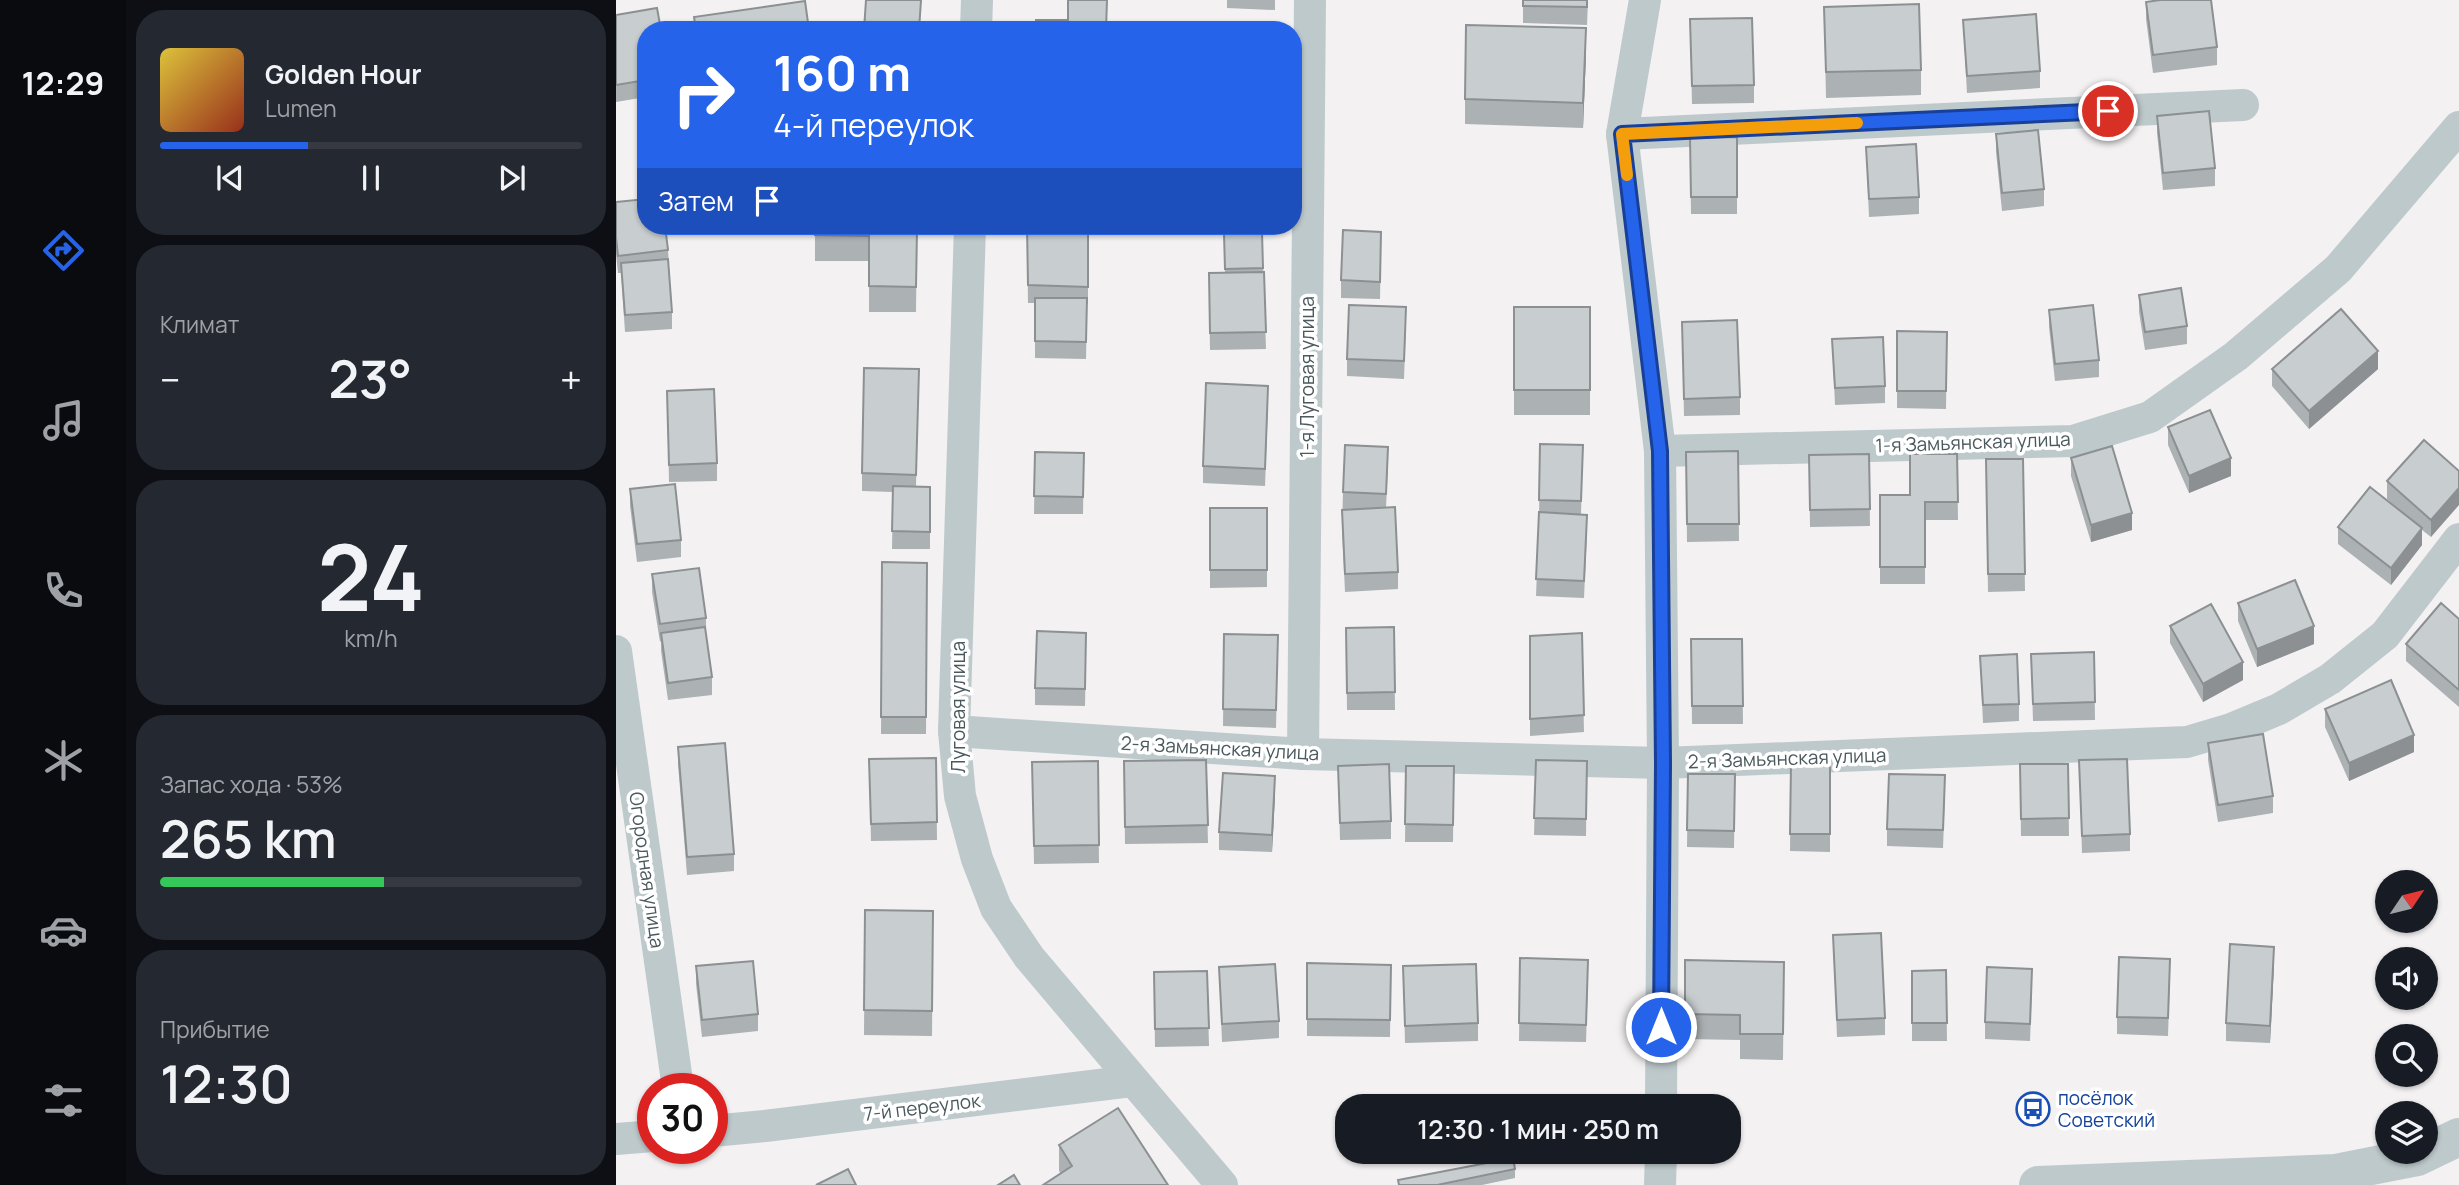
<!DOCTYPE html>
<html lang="ru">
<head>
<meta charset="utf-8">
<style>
	body { margin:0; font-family:Manrope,sans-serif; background:#242831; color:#f1f3f6; height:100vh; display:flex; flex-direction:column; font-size:26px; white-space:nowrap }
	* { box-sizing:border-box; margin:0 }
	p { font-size:23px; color:#9ea1a6 }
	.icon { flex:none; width:38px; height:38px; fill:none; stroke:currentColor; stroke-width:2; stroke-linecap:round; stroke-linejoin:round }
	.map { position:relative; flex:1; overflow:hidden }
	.details { display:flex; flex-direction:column; gap:10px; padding:10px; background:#0d0f14; width:490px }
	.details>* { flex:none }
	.top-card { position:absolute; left:21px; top:21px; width:665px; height:214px; border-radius:28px; box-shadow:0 2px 5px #0004; background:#2563eb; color:#fff; overflow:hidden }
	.needle { width:46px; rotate:55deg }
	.fabs { position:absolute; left:1759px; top:870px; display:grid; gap:14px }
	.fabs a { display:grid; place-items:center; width:63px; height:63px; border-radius:50%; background:#171b24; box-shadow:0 2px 5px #0004; font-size:35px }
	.speed { position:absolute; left:21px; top:1073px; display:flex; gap:14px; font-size:35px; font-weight:700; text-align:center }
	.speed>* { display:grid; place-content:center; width:91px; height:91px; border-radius:50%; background:#171b24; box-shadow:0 2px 5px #0004; line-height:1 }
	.speed .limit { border:10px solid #d22; background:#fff; color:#111 }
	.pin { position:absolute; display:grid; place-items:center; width:60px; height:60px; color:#fff; margin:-30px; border:4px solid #fff; border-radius:50%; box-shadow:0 2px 7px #0007 }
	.me { position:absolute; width:77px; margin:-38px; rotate:0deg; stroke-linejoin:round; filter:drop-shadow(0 0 5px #0008) }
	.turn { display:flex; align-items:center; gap:24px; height:147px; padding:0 21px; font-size:32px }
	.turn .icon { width:91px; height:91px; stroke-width:2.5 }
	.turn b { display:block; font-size:49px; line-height:60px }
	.then { display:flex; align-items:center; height:66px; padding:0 21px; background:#0003; gap:14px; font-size:26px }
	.big { font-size:52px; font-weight:600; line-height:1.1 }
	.details .card { flex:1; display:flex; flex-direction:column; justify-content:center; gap:10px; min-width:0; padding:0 24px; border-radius:28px; background:#242831 }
	.details .dial { align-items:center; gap:0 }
	.dial b { font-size:91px; line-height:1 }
	.song { display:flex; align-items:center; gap:21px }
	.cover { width:84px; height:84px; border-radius:10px; background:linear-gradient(135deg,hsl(50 70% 55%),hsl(10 70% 35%)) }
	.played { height:7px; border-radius:4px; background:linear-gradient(90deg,#2563eb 35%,#363941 35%) }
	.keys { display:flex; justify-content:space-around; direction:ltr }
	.heat { display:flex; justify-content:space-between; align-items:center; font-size:38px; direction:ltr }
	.charge { height:10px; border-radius:5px; background:linear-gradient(90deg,#34c759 53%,#363941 0) }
	.trip { position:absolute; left:719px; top:1094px; width:406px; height:70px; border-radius:28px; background:#171b24; box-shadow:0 2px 5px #0004; font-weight:600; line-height:70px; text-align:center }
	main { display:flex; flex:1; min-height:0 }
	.dock { display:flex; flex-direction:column; width:126px; justify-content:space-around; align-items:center; background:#090b0e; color:#9ea1a6 }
	.dock .icon { width:49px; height:49px }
	.dock .selected { color:#2563eb }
	.dock b { font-size:32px; color:#f1f3f6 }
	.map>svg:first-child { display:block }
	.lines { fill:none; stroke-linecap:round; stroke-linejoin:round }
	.minor { stroke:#bec9cc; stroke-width:32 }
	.tertiary { stroke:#bec9cc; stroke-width:38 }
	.wall { fill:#acb1b3 }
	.shaded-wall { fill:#8c9092 }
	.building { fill:#c8ced0; stroke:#8c9092; stroke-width:2 }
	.route-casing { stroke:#184099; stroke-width:18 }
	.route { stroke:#2563eb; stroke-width:12 }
	.slow { stroke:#f59e0b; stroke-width:12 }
	.labels { text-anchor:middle; stroke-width:7; stroke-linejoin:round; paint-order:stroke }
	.street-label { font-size:19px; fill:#4a595d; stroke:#fff }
	.transit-label { font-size:19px; fill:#164399; stroke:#fff; text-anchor:start }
</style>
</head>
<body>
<main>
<nav class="dock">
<b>12:29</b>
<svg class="icon selected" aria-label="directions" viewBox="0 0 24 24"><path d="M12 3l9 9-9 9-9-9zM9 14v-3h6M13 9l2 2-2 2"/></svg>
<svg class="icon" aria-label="music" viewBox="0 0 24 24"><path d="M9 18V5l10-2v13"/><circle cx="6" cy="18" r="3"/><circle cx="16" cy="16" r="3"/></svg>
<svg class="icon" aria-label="phone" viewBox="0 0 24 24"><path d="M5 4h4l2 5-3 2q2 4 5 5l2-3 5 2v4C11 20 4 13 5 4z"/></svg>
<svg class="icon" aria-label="climate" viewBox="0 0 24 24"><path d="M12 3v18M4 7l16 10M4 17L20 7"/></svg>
<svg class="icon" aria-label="car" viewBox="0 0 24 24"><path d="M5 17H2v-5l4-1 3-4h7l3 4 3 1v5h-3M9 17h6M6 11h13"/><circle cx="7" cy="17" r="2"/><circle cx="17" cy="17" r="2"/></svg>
<svg class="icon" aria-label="filters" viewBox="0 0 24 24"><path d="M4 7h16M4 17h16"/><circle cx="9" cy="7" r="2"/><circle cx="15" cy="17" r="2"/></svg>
</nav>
<section class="details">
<div class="card">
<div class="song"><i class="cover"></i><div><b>Golden Hour</b><p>Lumen</p></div></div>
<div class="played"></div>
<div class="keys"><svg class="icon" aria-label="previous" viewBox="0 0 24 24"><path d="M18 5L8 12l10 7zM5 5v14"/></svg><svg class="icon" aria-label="pause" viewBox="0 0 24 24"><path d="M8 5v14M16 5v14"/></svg><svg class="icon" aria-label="next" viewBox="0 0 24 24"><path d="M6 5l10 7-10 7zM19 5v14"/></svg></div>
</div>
<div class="card"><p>Климат</p>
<div class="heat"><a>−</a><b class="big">23°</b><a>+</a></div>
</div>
<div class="card dial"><b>24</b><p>km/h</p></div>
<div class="card"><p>Запас хода · 53%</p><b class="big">265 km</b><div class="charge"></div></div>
<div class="card"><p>Прибытие</p><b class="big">12:30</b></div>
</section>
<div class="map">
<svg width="1843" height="1185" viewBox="0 0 1843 1185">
	<rect width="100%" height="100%" fill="#f3f1f2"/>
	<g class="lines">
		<g class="minor">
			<path d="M1029,0L1006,134L1044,451L1047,763L1045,1106"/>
			<path d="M360,30L361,0"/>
			<path d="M1006,134L1627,105"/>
			<path d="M354,226L338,731L344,796L361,859L380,908L413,957L606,1185"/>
			<path d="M1044,451L1457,441L1534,417L1620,356L1722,269L1843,127"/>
			<path d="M0,651L62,1088"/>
			<path d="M338,731L687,754L1047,763L1571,742L1615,729L1663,709L1714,679L1769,635L1843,539"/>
			<path d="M687,754L694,0"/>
			<path d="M96,1131L149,1126L516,1081"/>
			<path d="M0,1139L37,1136"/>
			<path d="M1044,1185L1045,1152"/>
		</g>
		<path class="tertiary" d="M1422,1185L1720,1173L1801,1157L1843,1137"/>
	</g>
	<g class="wall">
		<path d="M611,0H659V10L611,8Z"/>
		<path d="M907,0H972L971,25L907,23Z"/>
		<path d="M1530,2L1601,47V65L1537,73L1530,19Z"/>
		<path d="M1208,7L1305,70V95L1210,98Z"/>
		<path d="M0,15L30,30V97L0,102Z"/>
		<path d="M1074,19L1138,85V103L1076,104Z"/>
		<path d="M1347,20L1424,71V88L1351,93Z"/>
		<path d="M970,54L967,128L849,124V99Z"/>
		<path d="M1541,116L1599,168V186L1547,190L1541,133Z"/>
		<path d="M1380,134L1428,189V206L1386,211L1380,152Z"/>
		<path d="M1121,137V214H1075L1074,138Z"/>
		<path d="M1250,147L1303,197V214L1253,217Z"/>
		<path d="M0,202L52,250L56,312V329L9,332L5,273H2L0,254Z"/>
		<path d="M199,226L301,230L300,312H253V261H199Z"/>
		<path d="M411,226H472V304H471L470,359L419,358V303H412Z"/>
		<path d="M646,232L650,349L594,350L593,291L609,273L608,234Z"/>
		<path d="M765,249L764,299L725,298V280Z"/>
		<path d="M1523,295L1571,326V344L1529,350L1523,312Z"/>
		<rect x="898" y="307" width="76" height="108"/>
		<path d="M1433,310L1483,360V377L1439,381L1433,327Z"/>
		<path d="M1066,322L1124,397V415L1068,416Z"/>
		<path d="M790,324L788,379L731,376V359Z"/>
		<path d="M1281,331L1331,332L1330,409L1281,408Z"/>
		<path d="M1216,339L1269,386V403L1219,405Z"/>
		<path d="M303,369L300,486L314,487V549H276L277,492L246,491V473Z"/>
		<path d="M1656,369H1762L1693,429L1656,386Z"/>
		<path d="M51,391L101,463V481L53,482Z"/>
		<path d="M652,404L649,486L587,483V466Z"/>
		<path d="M1552,427L1615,476L1573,493L1552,445Z"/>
		<path d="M924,444L967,445L965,515L971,532L968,598L920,596L923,518Z"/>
		<path d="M1122,451L1123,541L1071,542L1070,452Z"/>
		<path d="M419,452L468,453L467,514H418Z"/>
		<path d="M1253,454L1254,526L1194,527L1193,455Z"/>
		<path d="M1341,454L1342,520H1309V584H1264V495H1294Z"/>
		<path d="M1455,458L1516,530L1475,542L1455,476Z"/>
		<path d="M1370,459H1407L1409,591L1372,592Z"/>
		<path d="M772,464L770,508L782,572V589L729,592L726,528L727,492Z"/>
		<path d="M1843,471L1815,537L1806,530V545L1775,585L1722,544V527L1789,515L1771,499V481Z"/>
		<path d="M14,489L65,540V557L21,562L14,506Z"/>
		<path d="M594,508H651V587L594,588Z"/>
		<path d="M266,562L311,563L310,734H265Z"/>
		<path d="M36,574L90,618V632L96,677V695L52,700L45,651V641L44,642L36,592Z"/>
		<path d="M1622,603L1698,644L1641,667L1622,621Z"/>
		<path d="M1843,619V707L1790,661V644Z"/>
		<path d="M1554,626L1627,680L1587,702L1554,643Z"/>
		<path d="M778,627L779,710H731L730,628Z"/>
		<path d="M966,633L968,732L914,736V636Z"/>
		<path d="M608,634L662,635L660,728L607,726Z"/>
		<path d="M1075,639H1126L1127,724H1076Z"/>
		<path d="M470,650L469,706L419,705V688Z"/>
		<path d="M1478,652L1479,720L1417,721L1415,654Z"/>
		<path d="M1364,656L1403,704V721L1367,723Z"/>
		<path d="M1709,709L1798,752L1733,781L1709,727Z"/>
		<path d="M1592,743L1657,796V813L1602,822L1592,760Z"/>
		<path d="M62,747L118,854V871L71,875L62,764Z"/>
		<path d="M320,758L321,840L255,841L253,759Z"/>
		<path d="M590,760L592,843L509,844L508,761Z"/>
		<path d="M920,760L971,761L970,836L918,835Z"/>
		<path d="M1463,760L1514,834V851L1466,853Z"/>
		<path d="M482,761L483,863L418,864L416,762Z"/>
		<path d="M1175,764H1214V852L1174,851Z"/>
		<path d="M1404,764H1452L1453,836H1405Z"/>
		<path d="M722,766L775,821V839L724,840Z"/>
		<path d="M790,766H838L837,842H789Z"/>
		<path d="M1072,774H1119L1118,848L1071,847Z"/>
		<path d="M1329,793L1327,848L1271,846V829Z"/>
		<path d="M659,794L656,852L603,850V832Z"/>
		<path d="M249,910L317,911L316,1036L248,1035Z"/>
		<path d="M1217,935L1269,1018V1035L1221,1037Z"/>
		<path d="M904,958L972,978L970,1042L903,1041Z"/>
		<path d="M1069,960L1168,962L1167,1060L1124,1059V1040L1069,1039Z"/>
		<path d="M691,963L775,965L774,1037L691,1036Z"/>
		<path d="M1658,964L1654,1043L1610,1041V1023Z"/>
		<path d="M80,966L142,1014V1031L86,1037L80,984Z"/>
		<path d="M787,966L862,1023V1041L789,1043Z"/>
		<path d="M603,967L663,1021V1038L606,1042Z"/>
		<path d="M1330,970L1331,1041H1296V971Z"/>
		<path d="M591,971L593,1046L539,1047L538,972Z"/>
		<path d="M1554,976L1552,1036L1501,1034V1017Z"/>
		<path d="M1416,986L1414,1041L1369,1039V1022Z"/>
		<path d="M443,1145L552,1185L445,1174L443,1171Z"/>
		<path d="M899,1169V1178L866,1185H782V1180Z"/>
	</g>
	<g class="shaded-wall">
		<path d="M970,28V54L967,128V103Z"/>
		<path d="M1762,351V369L1693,429V411Z"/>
		<path d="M1615,458V476L1573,493V476Z"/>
		<path d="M1843,488V505L1815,537V520Z"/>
		<path d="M1516,513V530L1475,542V525Z"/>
		<path d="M1806,528V545L1775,585V568Z"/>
		<path d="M1698,626V644L1641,667V649Z"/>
		<path d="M1627,662V680L1587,702V684Z"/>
		<path d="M1798,735V752L1733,781V763Z"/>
		<path d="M659,776V794L656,852V835Z"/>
		<path d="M1658,947V964L1654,1043V1026Z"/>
	</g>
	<g class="building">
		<path d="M250,0H305L303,30H248Z"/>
		<path d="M452,0H491L490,30H420V20H452Z"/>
		<path d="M907,0H971V7L907,6Z"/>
		<path d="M1544,0H1595L1601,47L1537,55L1530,2Z"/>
		<path d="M189,1L193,30H80L78,17Z"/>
		<path d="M1303,4L1305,70L1210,72L1208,7Z"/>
		<path d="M41,8L45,30H30V80L0,85V15Z"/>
		<path d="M1420,14L1424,71L1351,76L1347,20Z"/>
		<path d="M1136,18L1138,85L1076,86L1074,19Z"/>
		<path d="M850,25L970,28L967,103L849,99Z"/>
		<path d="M1593,111L1599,168L1547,173L1541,116Z"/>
		<path d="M1422,130L1428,189L1386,193L1380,134Z"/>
		<path d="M1121,137V197H1075L1074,138Z"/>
		<path d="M1300,144L1303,197L1253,199L1250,147Z"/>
		<path d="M30,199V226H49L52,250L2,256L0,237V202Z"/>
		<path d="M199,226H288L301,230L300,287L253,286V236L199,235Z"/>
		<path d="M411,226H472V287L412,285Z"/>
		<path d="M727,230L765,232L764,282L725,280Z"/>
		<path d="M646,232L647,268L609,269L608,234Z"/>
		<path d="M52,259L56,312L9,315L5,263Z"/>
		<path d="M648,272L650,332L594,333L593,273Z"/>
		<path d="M1565,288L1571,326L1529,332L1523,295Z"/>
		<path d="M419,298H471L470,342L419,341Z"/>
		<path d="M733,305L790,307L788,361L731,359Z"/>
		<path d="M1477,305L1483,360L1439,364L1433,310Z"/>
		<rect x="898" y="307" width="76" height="83"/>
		<path d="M1725,309L1762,351L1693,411L1656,369Z"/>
		<path d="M1121,320L1124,397L1068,399L1066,322Z"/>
		<path d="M1281,331L1331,332L1330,391H1281Z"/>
		<path d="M1267,337L1269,386L1219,388L1216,339Z"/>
		<path d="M248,368L303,369L300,475L246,473Z"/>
		<path d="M590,383L652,386L649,469L587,466Z"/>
		<path d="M98,389L101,463L53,465L51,391Z"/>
		<path d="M1594,410L1615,458L1573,476L1552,427Z"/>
		<path d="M1808,440L1843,471V488L1815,520L1771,481Z"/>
		<path d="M924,444L967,445L965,501L923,500Z"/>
		<path d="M729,445L772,447L770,494L727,492Z"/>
		<path d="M1496,446L1516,513L1475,525L1455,458Z"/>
		<path d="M1122,451L1123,524H1071L1070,452Z"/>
		<path d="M419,452L468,453L467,497L418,496Z"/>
		<path d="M1253,454L1254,509L1194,510L1193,455Z"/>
		<path d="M1294,454H1341L1342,502H1309V567H1264V495H1294Z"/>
		<path d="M1370,459H1407L1409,574H1372Z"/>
		<path d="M59,484L65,540L21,544L14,489Z"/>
		<path d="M277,486L314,487V532L276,531Z"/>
		<path d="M1754,487L1806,528L1775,568L1722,527Z"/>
		<path d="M779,507L782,572L729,574L726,510Z"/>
		<rect x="594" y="508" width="57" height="62"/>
		<path d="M923,512L971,515L968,581L920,579Z"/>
		<path d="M266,562L311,563L310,717H265Z"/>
		<path d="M83,568L90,618L44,624L36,574Z"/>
		<path d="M1679,580L1698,626L1641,649L1622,603Z"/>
		<path d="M1825,603L1843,619V690L1790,644Z"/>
		<path d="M1595,604L1627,662L1587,684L1554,626Z"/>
		<path d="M89,627L96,677L52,683L45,633Z"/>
		<path d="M778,627L779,692L731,693L730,628Z"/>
		<path d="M421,631L470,633L469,689L419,688Z"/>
		<path d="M966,633L968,715L914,719V636Z"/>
		<path d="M608,634L662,635L660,710L607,709Z"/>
		<path d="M1075,639H1126L1127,706H1076Z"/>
		<path d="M1478,652L1479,702L1417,704L1415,654Z"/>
		<path d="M1401,654L1403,704L1367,705L1364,656Z"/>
		<path d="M1775,680L1798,735L1733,763L1709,709Z"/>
		<path d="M1647,734L1657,796L1602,805L1592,743Z"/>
		<path d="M109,743L118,854L71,857L62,747Z"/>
		<path d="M320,758L321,822L255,824L253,759Z"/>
		<path d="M1511,759L1514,834L1466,836L1463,760Z"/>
		<path d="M590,760L592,825L509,827L508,761Z"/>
		<path d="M920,760L971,761L970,819L918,818Z"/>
		<path d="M482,761L483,845L418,846L416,762Z"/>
		<path d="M773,764L775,821L724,823L722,766Z"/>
		<path d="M1175,764H1214V834H1174Z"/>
		<path d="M1404,764H1452L1453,818L1405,819Z"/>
		<path d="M790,766H838L837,825L789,824Z"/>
		<path d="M607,773L659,776L656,835L603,832Z"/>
		<path d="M1072,774H1119L1118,831L1071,830Z"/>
		<path d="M1273,774L1329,775L1327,830L1271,829Z"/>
		<path d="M249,910L317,911L316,1011L248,1010Z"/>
		<path d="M1265,933L1269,1018L1221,1020L1217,935Z"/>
		<path d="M1614,944L1658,947L1654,1026L1610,1023Z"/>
		<path d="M1503,957L1554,959L1552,1018L1501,1017Z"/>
		<path d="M904,958L972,960L970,1025L903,1023Z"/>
		<path d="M1069,960L1168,962L1167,1034H1124V1015L1069,1014Z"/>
		<path d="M137,961L142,1014L86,1020L80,966Z"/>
		<path d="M691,963L775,965L774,1020L691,1019Z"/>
		<path d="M659,964L663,1021L606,1024L603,967Z"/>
		<path d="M860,964L862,1023L789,1026L787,966Z"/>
		<path d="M1371,967L1416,969L1414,1024L1369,1022Z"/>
		<path d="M1330,970L1331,1023H1296V971Z"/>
		<path d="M591,971L593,1028L539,1029L538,972Z"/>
		<path d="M502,1108L552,1185H427L456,1166L443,1145Z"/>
		<path d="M897,1158L899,1169L821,1185H783L782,1180Z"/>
		<path d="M232,1169L240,1185H200Z"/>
		<path d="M398,1175L404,1185H382Z"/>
	</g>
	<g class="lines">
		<defs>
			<path id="route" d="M1045,1027L1047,764L1044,451L1006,134L1492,111"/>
		</defs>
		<use href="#route" class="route-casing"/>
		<use href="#route" class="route"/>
		<path class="slow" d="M1011,175L1006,134L1241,123"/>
	</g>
	<defs>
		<symbol id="bus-ring" viewBox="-11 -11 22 22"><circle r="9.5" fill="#fff" stroke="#1a4fb4" stroke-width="1.5"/><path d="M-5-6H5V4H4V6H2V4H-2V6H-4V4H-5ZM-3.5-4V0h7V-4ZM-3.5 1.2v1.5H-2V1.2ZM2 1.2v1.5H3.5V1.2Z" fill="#1a4fb4"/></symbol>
	</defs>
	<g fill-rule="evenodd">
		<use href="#bus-ring" x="1398" y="1090" width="38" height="38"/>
	</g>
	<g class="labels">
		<g class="street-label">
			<text transform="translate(691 377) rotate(-90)" y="7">1-я Луговая улица</text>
			<text transform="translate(1357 442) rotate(-2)" y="7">1-я Замьянская улица</text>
			<text transform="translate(342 707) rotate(-90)" y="7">Луговая улица</text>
			<text transform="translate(604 748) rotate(3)" y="7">2-я Замьянская улица</text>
			<text transform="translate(1171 758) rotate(-2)" y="7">2-я Замьянская улица</text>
			<text transform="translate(31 870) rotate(82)" y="7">Огородная улица</text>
			<text transform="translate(306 1107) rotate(-7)" y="7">7-й переулок</text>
		</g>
		<g class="transit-label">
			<text x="1442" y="1105">посёлок<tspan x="1442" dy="22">Советский</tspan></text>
		</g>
	</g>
</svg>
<div class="fabs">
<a><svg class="needle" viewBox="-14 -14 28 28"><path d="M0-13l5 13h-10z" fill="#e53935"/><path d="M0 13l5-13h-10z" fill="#9ea1a6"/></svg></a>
<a><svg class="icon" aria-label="sound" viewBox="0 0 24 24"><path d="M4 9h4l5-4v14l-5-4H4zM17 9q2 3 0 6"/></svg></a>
<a><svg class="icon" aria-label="search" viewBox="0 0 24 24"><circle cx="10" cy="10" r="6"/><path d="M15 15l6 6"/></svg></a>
<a><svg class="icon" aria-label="layers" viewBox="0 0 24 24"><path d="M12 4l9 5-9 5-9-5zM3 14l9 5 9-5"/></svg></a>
</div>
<div class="speed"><div class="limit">30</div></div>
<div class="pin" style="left:1492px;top:111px;background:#d93025"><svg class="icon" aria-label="arrive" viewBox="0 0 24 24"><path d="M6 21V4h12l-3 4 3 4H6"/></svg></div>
<svg class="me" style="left:1045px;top:1027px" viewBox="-20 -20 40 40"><circle r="17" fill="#2563eb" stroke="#fff" stroke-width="3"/><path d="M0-11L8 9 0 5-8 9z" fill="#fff"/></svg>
<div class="trip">12:30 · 1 мин · 250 m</div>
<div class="top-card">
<div class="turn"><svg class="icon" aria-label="right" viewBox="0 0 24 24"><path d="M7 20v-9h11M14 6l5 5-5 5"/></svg><div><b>160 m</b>4-й переулок</div></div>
<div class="then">Затем<svg class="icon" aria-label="arrive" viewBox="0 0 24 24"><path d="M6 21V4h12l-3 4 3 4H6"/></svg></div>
</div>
</div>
</main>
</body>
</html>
